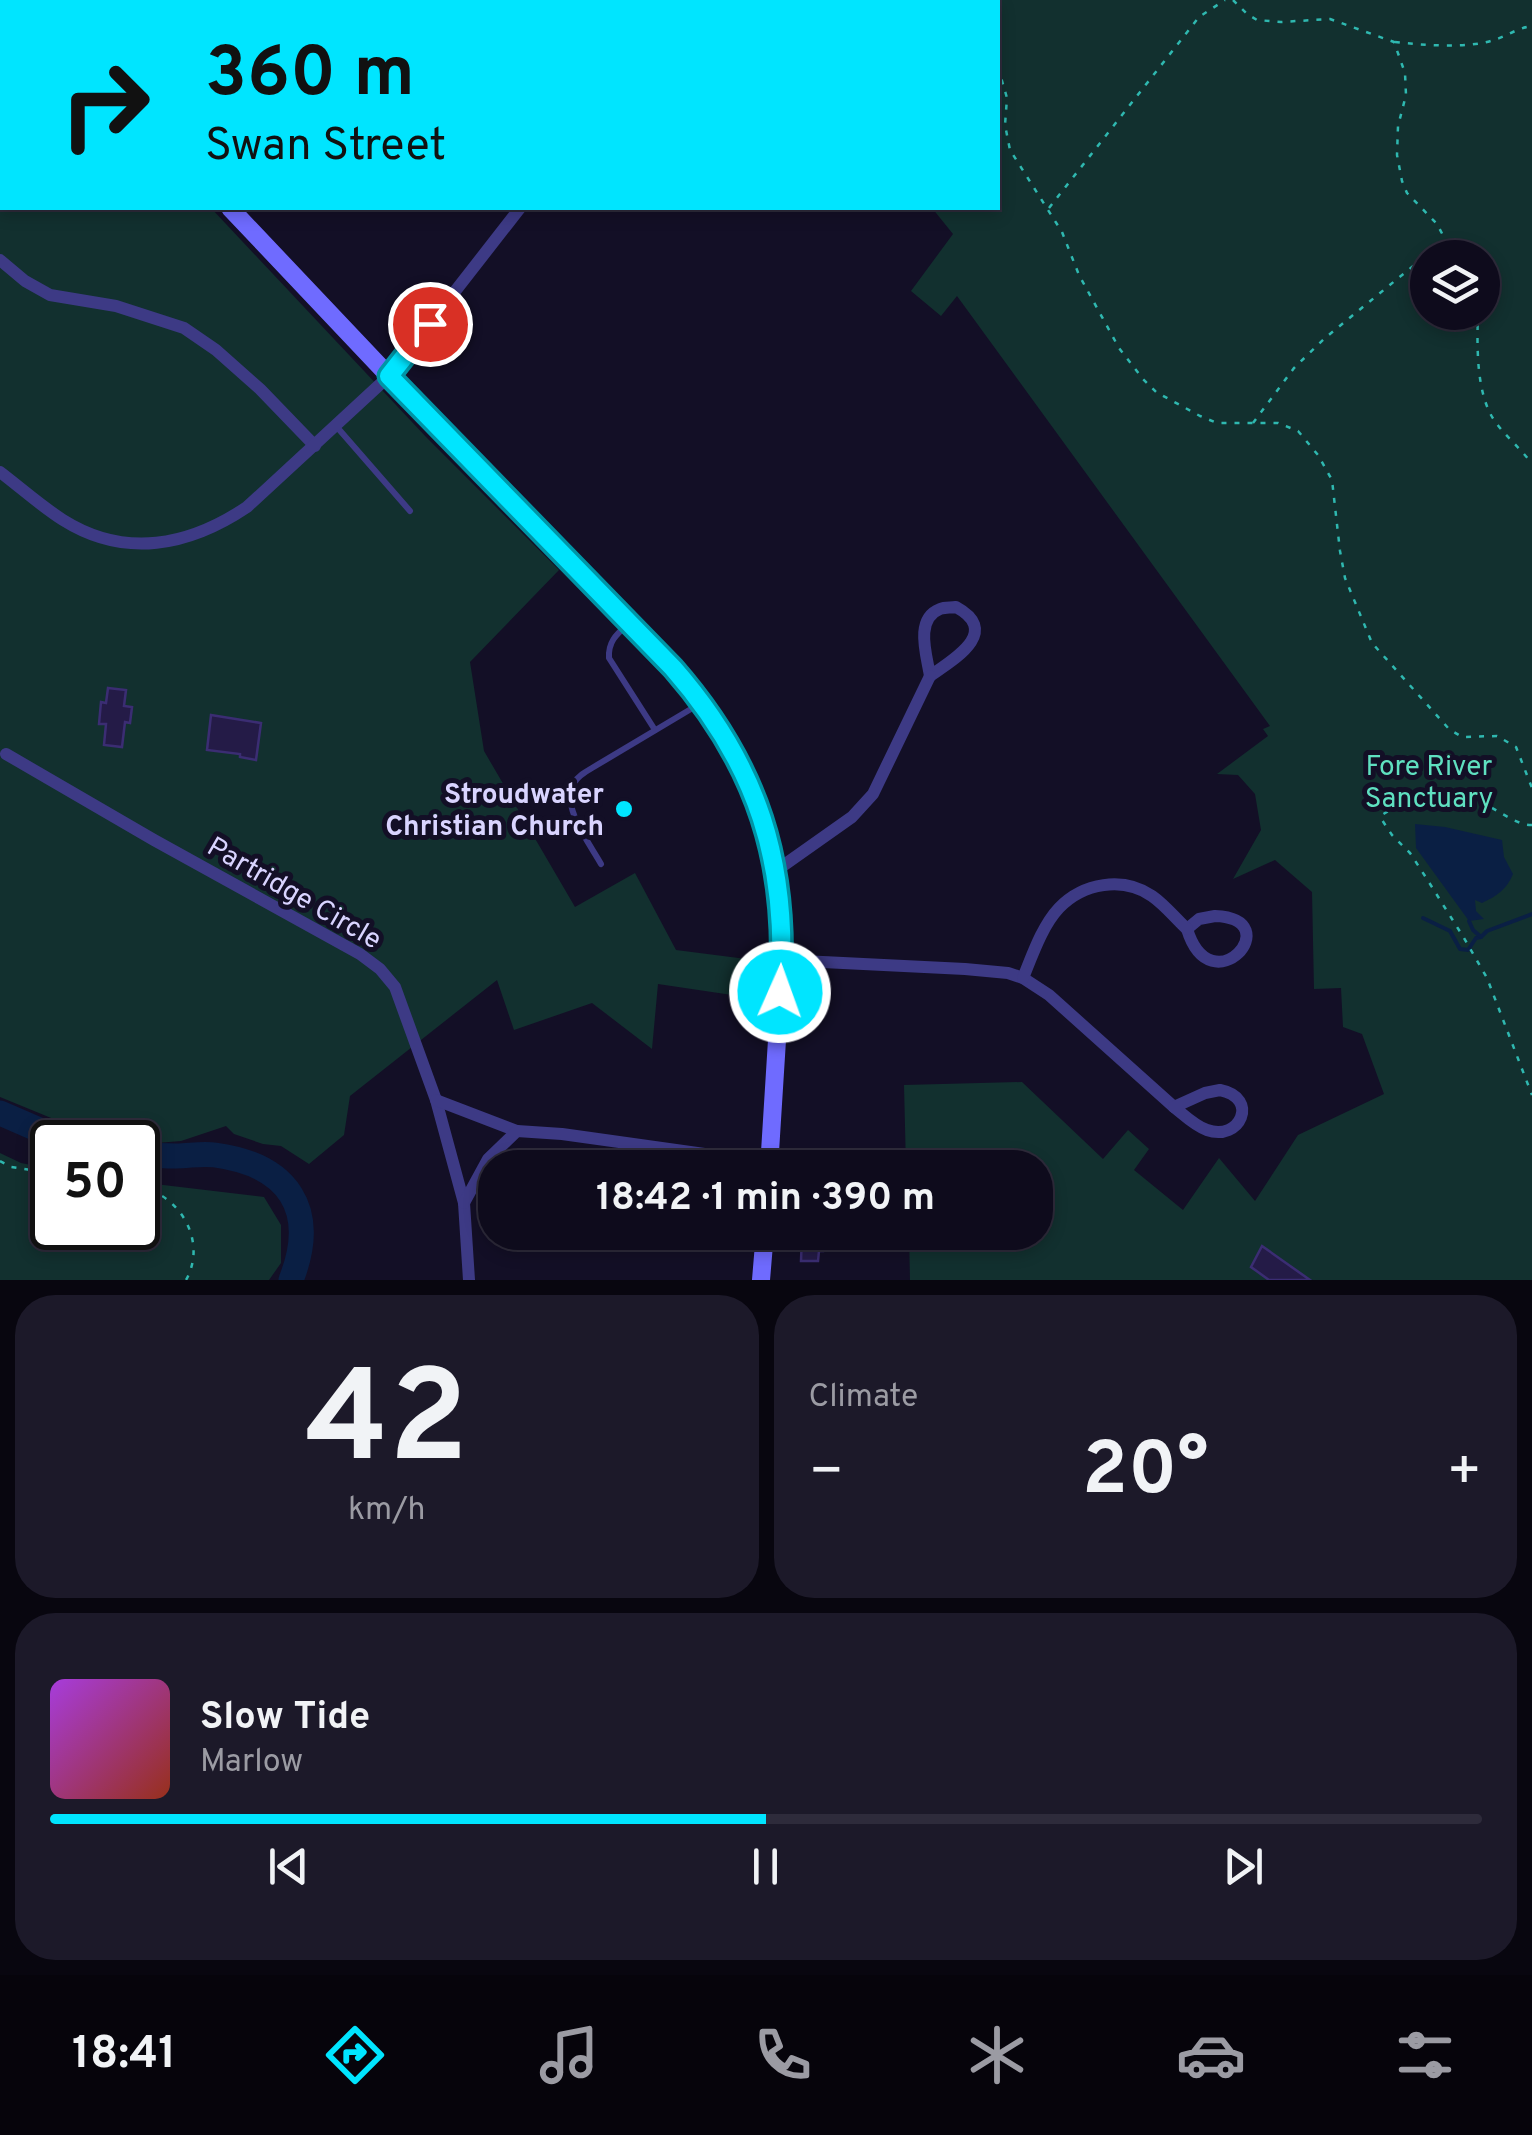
<!DOCTYPE html>
<html lang="en">
<head>
<meta charset="utf-8">
<style>
	body { margin:0; font-family:Overpass,sans-serif; background:#1c1929; color:#f1f3f6; height:100vh; display:flex; flex-direction:column; font-size:38px; white-space:nowrap }
	* { box-sizing:border-box; margin:0 }
	p { font-size:32px; color:#9b9ba3 }
	.icon { flex:none; width:55px; height:55px; fill:none; stroke:currentColor; stroke-width:2; stroke-linecap:round; stroke-linejoin:round }
	.map { position:relative; height:1280px; overflow:hidden }
	.panel { display:flex; flex-direction:column; gap:15px; padding:15px; background:#08060f; flex:1 }
	.panel>* { flex:none }
	.top-card { position:absolute; left:0px; top:0px; width:1000px; height:210px; box-shadow:0 5px 15px #0003,0 0 0 2px #2e2b3b; background:#00e5ff; color:#111; overflow:hidden }
	.fabs { position:absolute; left:1410px; top:240px; display:grid; gap:20px }
	.fabs a { display:grid; place-items:center; width:90px; height:90px; border-radius:50%; background:#0e0b1c; box-shadow:0 5px 15px #0003,0 0 0 2px #2e2b3b; font-size:50px }
	.speed { position:absolute; left:30px; top:1120px; display:flex; gap:20px; font-size:50px; font-weight:700; text-align:center }
	.speed>* { display:grid; place-content:center; width:130px; height:130px; border-radius:50%; background:#0e0b1c; box-shadow:0 5px 15px #0003,0 0 0 2px #2e2b3b; line-height:1 }
	.speed .limit { border:5px solid #111; border-radius:15px; background:#fff; color:#111 }
	.pin { position:absolute; display:grid; place-items:center; width:85px; height:85px; color:#fff; margin:-42px; border:5px solid #fff; border-radius:50%; box-shadow:0 2px 10px #0007 }
	.me { position:absolute; width:110px; margin:-55px; rotate:2deg; stroke-linejoin:round; filter:drop-shadow(0 0 8px #0008) }
	.turn { display:flex; align-items:center; gap:35px; height:210px; padding:0 40px; font-size:45px }
	.turn .icon { width:130px; height:130px; stroke-width:2.5 }
	.turn b { display:block; font-size:70px; line-height:85px }
	.big { font-size:75px; font-weight:700; line-height:1.1 }
	.panel .widget { flex:1; display:flex; flex-direction:column; justify-content:center; gap:15px; min-width:0; padding:0 35px; border-radius:40px; background:#1c1929 }
	.panel .dial { align-items:center; gap:0 }
	.dial b { font-size:130px; line-height:1 }
	.song { display:flex; align-items:center; gap:30px }
	.cover { width:120px; height:120px; border-radius:15px; background:linear-gradient(135deg,hsl(280 70% 55%),hsl(10 70% 35%)) }
	.played { height:10px; border-radius:5px; background:linear-gradient(90deg,#00e5ff 50%,#2e2b3b 50%) }
	.keys { display:flex; justify-content:space-around; direction:ltr }
	.heat { display:flex; justify-content:space-between; align-items:center; font-size:55px; direction:ltr }
	.panel .tiles { flex:1; display:grid; gap:15px; grid-template-columns:1fr 1fr }
	.widget:last-child { grid-column:span 2 }
	.trip { position:absolute; left:478px; top:1150px; width:575px; height:100px; border-radius:40px; background:#0e0b1c; box-shadow:0 5px 15px #0003,0 0 0 2px #2e2b3b; font-weight:700; line-height:100px; text-align:center }
	.dock { display:flex; height:160px; justify-content:space-around; align-items:center; background:#06040b; color:#9b9ba3 }
	.dock .icon { width:70px; height:70px }
	.dock .on { color:#00e5ff }
	.dock b { font-size:45px; color:#f1f3f6 }
	.map>svg:first-child { display:block }
	.green { fill:#12302f; fill-rule:evenodd }
	.water { fill:#0a1f44 }
	.lines { fill:none; stroke-linecap:round; stroke-linejoin:round }
	.stream { stroke:#0a1f44; stroke-width:4 }
	.river { stroke:#0a1f44; stroke-width:25 }
	.building { fill:#241b47; stroke:#3b2d73; stroke-width:2.5 }
	.path { stroke:#2fb8b0; stroke-width:2.5; stroke-dasharray:5 8; stroke-linecap:butt }
	.lane { stroke:#3d3a85; stroke-width:6 }
	.street { stroke:#3d3a85; stroke-width:12 }
	.secondary { stroke:#6f6bff; stroke-width:18 }
	.route-casing { stroke:#0095a6; stroke-width:25 }
	.route { stroke:#00e5ff; stroke-width:18 }
	.poi-dot { fill:#00e5ff; stroke:#130f26; stroke-width:4 }
	.labels { text-anchor:middle; stroke-width:10; stroke-linejoin:round; paint-order:stroke }
	.park-label { font-size:28px; fill:#5fe0c0; stroke:#130f26 }
	.poi-label { font-size:28px; font-weight:bold; fill:#d9d4ff; stroke:#130f26; text-anchor:end }
	.street-label { font-size:28px; fill:#d9d4ff; stroke:#130f26 }
</style>
</head>
<body>
<div class="map">
<svg width="1532" height="1280" viewBox="0 0 1532 1280">
	<rect width="100%" height="100%" fill="#130f26"/>
	<g class="green">
		<path d="M0,0H16L18,2H2V208H211L427,438L559,570L470,662L484,751L575,907L635,873L676,950L769,962L766,1000L658,984L652,1049L592,1003L514,1030L497,980L350,1096L344,1135L309,1164L281,1146L263,1144L234,1134L226,1126L181,1141L144,1144L56,1120L0,1097Z"/>
		<path d="M710,0H1532V1280H910L909,1233L1035,1232V1168L906,1167L904,1085L1022,1082L1103,1159L1128,1130L1149,1149L1134,1170L1183,1210L1219,1158L1255,1201L1298,1135L1384,1094L1362,1034L1343,1027L1341,988L1314,989L1312,892L1275,860L1233,879L1261,830L1255,794L1238,775L1217,774L1268,736L1263,729L1270,726L957,296L941,316L911,291L953,234L932,208H998V2H714ZM1428,258H1482V312H1428Z"/>
		<path d="M0,1153L21,1163L52,1169V1228H138V1182L264,1197L281,1225V1263L269,1280H0Z"/>
	</g>
	<path class="water" d="M1415,824L1445,827L1502,840L1504,857L1513,874C1507,889 1497,896 1482,903L1475,900L1476,911L1484,919L1469,921L1416,848Z"/>
	<g class="lines">
		<g class="stream">
			<path d="M1423,918L1450,931L1460,949L1468,950L1476,938L1481,937"/>
			<path d="M1469,921L1473,930L1481,937L1487,931L1532,914"/>
		</g>
		<g class="river">
			<path d="M0,1113L60,1139L74,1142"/>
			<path d="M138,1154C150,1155 163,1156 176,1156C189,1156 202,1153 215,1155C288,1165 319,1209 291,1280"/>
		</g>
	</g>
	<g class="building">
		<path d="M108,688L126,690L124,706L132,707L130,723L125,722L122,747L104,745L106,724H99L101,702L106,703Z"/>
		<path d="M211,715L261,723L256,760L240,757V754L207,750Z"/>
		<path d="M802,1235L823,1236V1251H819L818,1261H801Z"/>
		<path d="M1262,1246L1310,1280H1269L1251,1267Z"/>
	</g>
	<g class="lines">
		<g class="path">
			<path d="M940,0L943,2"/>
			<path d="M1233,0L1247,14L1257,20L1281,22L1330,19L1394,42L1405,73L1406,95L1398,126L1397,155L1402,181L1407,193L1437,224L1455,258"/>
			<path d="M1395,42C1423,45 1467,49 1494,40C1507,36 1517,28 1532,26"/>
			<path d="M998,67L1007,98L1005,125L1010,150L1062,232L1079,275L1119,348L1143,379L1156,392L1200,416L1217,423H1278L1298,431L1318,455L1332,480L1340,551L1345,578L1372,643L1449,729L1462,737L1497,736L1516,747L1532,788"/>
			<path d="M1049,208L1199,17L1225,0"/>
			<path d="M1430,258L1449,249"/>
			<path d="M1478,312C1477,344 1476,387 1491,415C1501,433 1520,447 1532,464"/>
			<path d="M1253,423L1294,368L1325,338L1418,262L1428,258"/>
			<path d="M1532,825C1518,826 1496,809 1481,802C1462,795 1436,798 1416,793L1382,815V820L1392,835L1410,853L1425,876L1464,938L1487,978L1532,1095"/>
			<path d="M0,1161L11,1167L52,1173"/>
			<path d="M138,1187C179,1193 208,1241 186,1280"/>
		</g>
		<g class="lane">
			<path d="M336,426L410,511"/>
			<path d="M629,623C617,634 608,641 609,658L655,730"/>
			<path d="M601,864C590,844 560,806 574,783C578,776 585,772 592,768L701,703"/>
		</g>
		<g class="street">
			<path d="M303,0L306,2"/>
			<path d="M0,260L25,281L50,295L116,306L184,328L216,350L260,389L315,446"/>
			<path d="M0,472C21,488 41,506 63,520C125,559 189,546 247,507L389,376L520,208"/>
			<path d="M956,607C1002,632 953,660 930,676C927,656 914,619 940,609C945,607 951,608 956,607Z"/>
			<path d="M6,754L154,840L360,954L380,969L395,987L436,1100L464,1203L469,1280"/>
			<path d="M777,870L852,817L873,794L930,676"/>
			<path d="M1215,916C1290,919 1211,1008 1187,929L1199,919Z"/>
			<path d="M782,960L965,969L1008,973L1023,978L1049,995L1174,1107"/>
			<path d="M1023,978C1032,956 1042,926 1059,908C1083,883 1123,876 1152,896C1165,905 1176,919 1187,929"/>
			<path d="M1220,1090C1260,1098 1240,1142 1207,1130C1195,1126 1184,1115 1174,1107L1205,1093Z"/>
			<path d="M436,1100L517,1131"/>
			<path d="M464,1203L488,1159L517,1131L562,1134L769,1163"/>
		</g>
		<g class="secondary">
			<path d="M37,0L39,2"/>
			<path d="M230,208L389,376L648,641L693,690L722,730L752,788L777,870L779,892L782,960L769,1168"/>
			<path d="M761,1280L765,1232"/>
		</g>
	</g>
	<g class="lines">
		<defs>
			<path id="route" d="M430,324L389,376L673,668C758,765 789,864 780,992"/>
		</defs>
		<use href="#route" class="route-casing"/>
		<use href="#route" class="route"/>
	</g>
	<circle class="poi-dot" cx="624" cy="809" r="10"/>
	<g class="labels">
		<g class="park-label">
			<text x="1429" y="775">Fore River<tspan x="1429" dy="32">Sanctuary</tspan></text>
		</g>
		<g class="poi-label">
			<text x="604" y="803">Stroudwater<tspan x="604" dy="32">Christian Church</tspan></text>
		</g>
		<g class="street-label">
			<text transform="translate(295 892) rotate(30)" y="10">Partridge Circle</text>
		</g>
	</g>
</svg>
<div class="fabs">
<a><svg class="icon" aria-label="layers" viewBox="0 0 24 24"><path d="M12 4l9 5-9 5-9-5zM3 14l9 5 9-5"/></svg></a>
</div>
<div class="speed"><div class="limit">50</div></div>
<div class="pin" style="left:430px;top:324px;background:#d93025"><svg class="icon" aria-label="arrive" viewBox="0 0 24 24"><path d="M6 21V4h12l-3 4 3 4H6"/></svg></div>
<svg class="me" style="left:780px;top:992px" viewBox="-20 -20 40 40"><circle r="17" fill="#00e5ff" stroke="#fff" stroke-width="3"/><path d="M0-11L8 9 0 5-8 9z" fill="#fff"/></svg>
<div class="trip">18:42 · 1 min · 390 m</div>
<div class="top-card">
<div class="turn"><svg class="icon" aria-label="right" viewBox="0 0 24 24"><path d="M7 20v-9h11M14 6l5 5-5 5"/></svg><div><b>360 m</b>Swan Street</div></div>
</div>
</div>
<section class="panel">
<div class="tiles">
<div class="widget dial"><b>42</b><p>km/h</p></div>
<div class="widget"><p>Climate</p>
<div class="heat"><a>−</a><b class="big">20°</b><a>+</a></div>
</div>
<div class="widget">
<div class="song"><i class="cover"></i><div><b>Slow Tide</b><p>Marlow</p></div></div>
<div class="played"></div>
<div class="keys"><svg class="icon" aria-label="previous" viewBox="0 0 24 24"><path d="M18 5L8 12l10 7zM5 5v14"/></svg><svg class="icon" aria-label="pause" viewBox="0 0 24 24"><path d="M8 5v14M16 5v14"/></svg><svg class="icon" aria-label="next" viewBox="0 0 24 24"><path d="M6 5l10 7-10 7zM19 5v14"/></svg></div>
</div>
</div>
</section>
<nav class="dock">
<b>18:41</b>
<svg class="icon on" aria-label="directions" viewBox="0 0 24 24"><path d="M12 3l9 9-9 9-9-9zM9 14v-3h6M13 9l2 2-2 2"/></svg>
<svg class="icon" aria-label="music" viewBox="0 0 24 24"><path d="M9 18V5l10-2v13"/><circle cx="6" cy="18" r="3"/><circle cx="16" cy="16" r="3"/></svg>
<svg class="icon" aria-label="phone" viewBox="0 0 24 24"><path d="M5 4h4l2 5-3 2q2 4 5 5l2-3 5 2v4C11 20 4 13 5 4z"/></svg>
<svg class="icon" aria-label="climate" viewBox="0 0 24 24"><path d="M12 3v18M4 7l16 10M4 17L20 7"/></svg>
<svg class="icon" aria-label="car" viewBox="0 0 24 24"><path d="M5 17H2v-5l4-1 3-4h7l3 4 3 1v5h-3M9 17h6M6 11h13"/><circle cx="7" cy="17" r="2"/><circle cx="17" cy="17" r="2"/></svg>
<svg class="icon" aria-label="filters" viewBox="0 0 24 24"><path d="M4 7h16M4 17h16"/><circle cx="9" cy="7" r="2"/><circle cx="15" cy="17" r="2"/></svg>
</nav>
</body>
</html>
